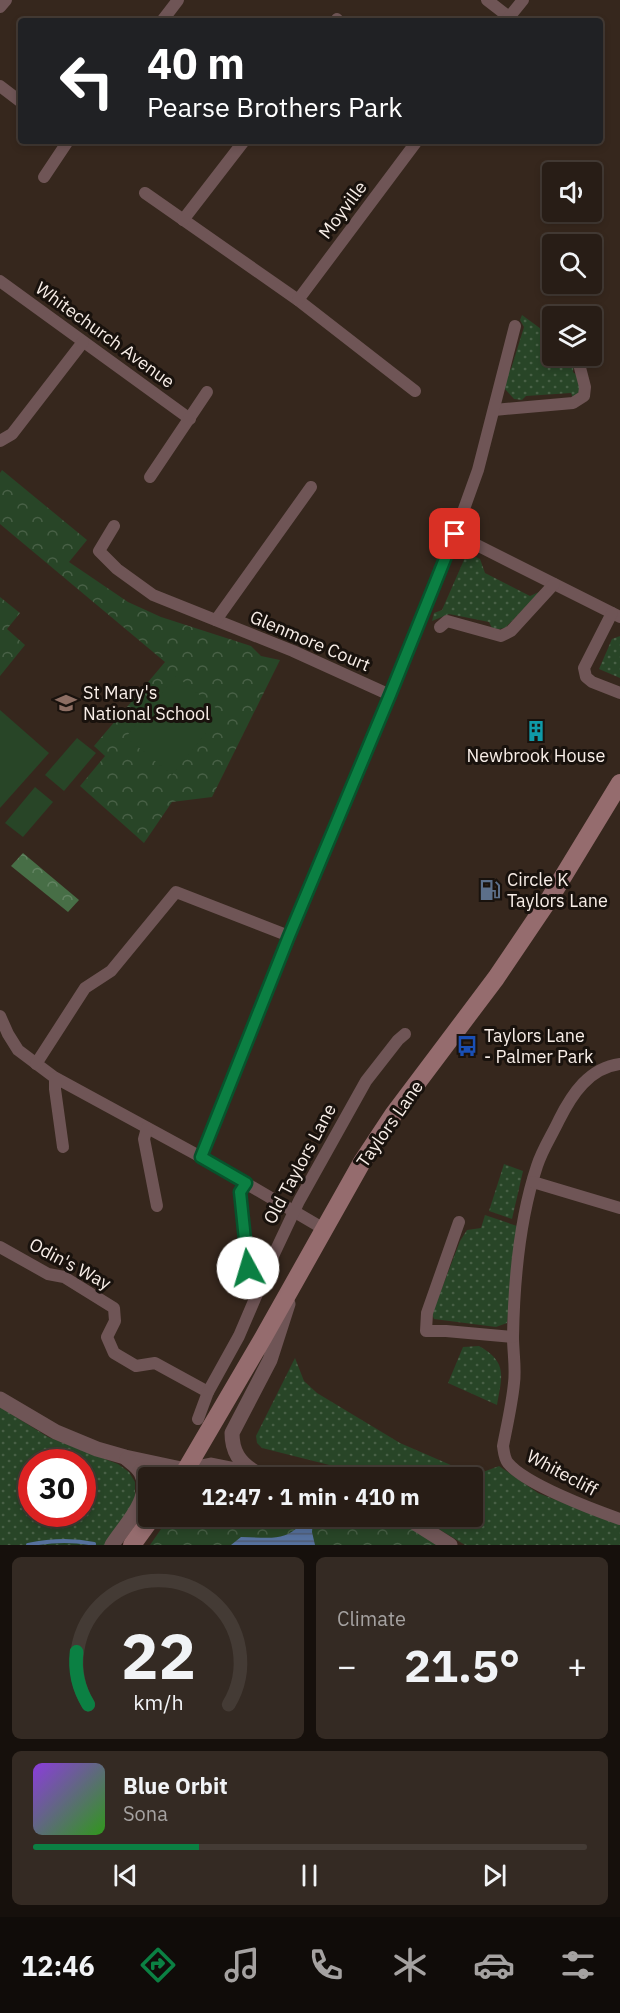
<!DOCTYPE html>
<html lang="en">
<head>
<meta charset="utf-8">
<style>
	body { margin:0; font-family:"IBM Plex Sans",sans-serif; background:#342a23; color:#f1f3f6; height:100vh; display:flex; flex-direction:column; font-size:22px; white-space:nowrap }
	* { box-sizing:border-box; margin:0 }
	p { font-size:20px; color:#a5a2a1 }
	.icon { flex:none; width:33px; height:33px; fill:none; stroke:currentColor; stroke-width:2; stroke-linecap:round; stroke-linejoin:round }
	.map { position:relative; height:1545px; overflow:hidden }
	.sheet { display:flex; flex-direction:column; gap:12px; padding:12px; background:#16100c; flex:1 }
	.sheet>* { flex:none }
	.guide { position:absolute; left:18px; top:18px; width:585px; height:126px; border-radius:6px; box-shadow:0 3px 9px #0003,0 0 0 2px #443b35; background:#202124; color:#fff; overflow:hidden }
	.buttons { position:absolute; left:542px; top:162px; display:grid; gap:12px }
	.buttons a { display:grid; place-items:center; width:60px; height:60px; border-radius:6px; background:#281d16; box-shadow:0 3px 9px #0003,0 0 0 2px #443b35; font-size:30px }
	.speed { position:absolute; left:18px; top:1449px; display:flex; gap:12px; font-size:30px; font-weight:700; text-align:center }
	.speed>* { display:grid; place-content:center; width:78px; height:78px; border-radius:50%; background:#281d16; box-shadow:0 3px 9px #0003,0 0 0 2px #443b35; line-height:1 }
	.speed .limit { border:9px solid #d22; background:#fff; color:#111 }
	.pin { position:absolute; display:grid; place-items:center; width:51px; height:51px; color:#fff; margin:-26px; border-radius:12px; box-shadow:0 3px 9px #0006 }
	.me { position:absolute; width:66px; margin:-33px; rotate:354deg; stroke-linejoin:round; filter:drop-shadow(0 0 4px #0008) }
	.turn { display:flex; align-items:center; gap:21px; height:126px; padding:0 30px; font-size:27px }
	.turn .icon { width:78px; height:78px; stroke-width:2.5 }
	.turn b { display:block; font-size:42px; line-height:51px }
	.big { font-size:45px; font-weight:700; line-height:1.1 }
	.sheet .tile { flex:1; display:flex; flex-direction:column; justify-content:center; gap:9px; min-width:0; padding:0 21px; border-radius:9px; background:#342a23 }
	.sheet .dial { align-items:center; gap:0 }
	.dial svg { height:156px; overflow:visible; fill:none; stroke:#443b35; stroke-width:7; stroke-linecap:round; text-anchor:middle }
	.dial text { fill:#f1f3f6; stroke:none }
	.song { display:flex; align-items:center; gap:18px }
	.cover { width:72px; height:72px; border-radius:9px; background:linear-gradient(135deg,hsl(270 70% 55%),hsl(110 70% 35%)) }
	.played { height:6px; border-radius:3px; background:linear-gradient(90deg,#0b8043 30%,#443b35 30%) }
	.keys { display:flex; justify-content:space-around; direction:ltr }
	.heat { display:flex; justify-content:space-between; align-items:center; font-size:33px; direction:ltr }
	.sheet .tiles { flex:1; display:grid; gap:12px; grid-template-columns:1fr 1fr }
	.tile:last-child { grid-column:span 2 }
	.trip { position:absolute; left:138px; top:1467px; width:345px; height:60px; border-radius:6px; background:#281d16; box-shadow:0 3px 9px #0003,0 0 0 2px #443b35; font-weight:700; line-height:60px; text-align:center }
	.menu { display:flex; height:96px; justify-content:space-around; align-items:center; background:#100c09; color:#a5a2a1 }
	.menu .icon { width:42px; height:42px }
	.menu .active { color:#0b8043 }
	.menu b { font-size:27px; color:#f1f3f6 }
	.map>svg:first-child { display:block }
	.grass { fill:url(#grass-dots); fill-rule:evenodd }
	.forest { fill:url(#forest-crowns) }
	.park { fill:url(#park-crowns) }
	.pitch { fill:#284527 }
	.water { fill:url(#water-rules) }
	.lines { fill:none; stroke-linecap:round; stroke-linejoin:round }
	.stream { stroke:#56719e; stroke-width:4 }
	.minor { stroke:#6f5556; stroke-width:12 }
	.tertiary { stroke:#6f5556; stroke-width:15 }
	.secondary { stroke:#956c6e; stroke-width:18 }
	.route-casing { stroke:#07532c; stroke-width:15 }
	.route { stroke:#0b8043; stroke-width:10 }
	.labels { text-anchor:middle; stroke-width:6; stroke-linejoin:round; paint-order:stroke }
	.street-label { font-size:18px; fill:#f8eee8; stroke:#19120d }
	.poi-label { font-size:18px; fill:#f8eee8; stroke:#19120d; text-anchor:start }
</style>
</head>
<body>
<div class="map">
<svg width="620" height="1545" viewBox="0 0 620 1545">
	<defs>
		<pattern id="grass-dots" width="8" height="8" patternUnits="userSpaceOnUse" patternTransform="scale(1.5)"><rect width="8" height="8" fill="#284527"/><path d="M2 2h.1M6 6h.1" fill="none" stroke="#486046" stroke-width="1.8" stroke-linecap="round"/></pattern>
		<pattern id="forest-crowns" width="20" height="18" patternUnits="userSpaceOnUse" patternTransform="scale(1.5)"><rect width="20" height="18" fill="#476e46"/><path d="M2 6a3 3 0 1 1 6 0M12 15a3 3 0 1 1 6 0" fill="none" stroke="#628361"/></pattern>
		<pattern id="park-crowns" width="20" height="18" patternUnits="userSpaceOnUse" patternTransform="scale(1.5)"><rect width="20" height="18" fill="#284527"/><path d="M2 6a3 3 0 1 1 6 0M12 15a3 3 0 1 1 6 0" fill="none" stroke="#486046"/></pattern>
		<pattern id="water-rules" width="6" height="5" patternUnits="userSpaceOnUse" patternTransform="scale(1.5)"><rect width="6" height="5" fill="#56719e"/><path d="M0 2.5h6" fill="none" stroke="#505c72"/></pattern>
	</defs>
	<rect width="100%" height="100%" fill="#36271d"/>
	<g class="grass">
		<path d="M522,315L552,337V356H564L574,360L573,372L581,379V390L573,398L571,393L526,396L522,400L514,399L505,389V372L511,369L524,327L520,320Z"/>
		<path d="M467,553L480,559L485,573L530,596L541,591L505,628L493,630L489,622L449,614L432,621L434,613L442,610Z"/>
		<path d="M620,636V678L599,669L612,639Z"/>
		<path d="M504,1164L523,1171L512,1219L489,1211Z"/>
		<path d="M485,1215L517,1226L507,1323L496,1327L434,1319L432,1314L460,1241L467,1230L481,1228Z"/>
		<path d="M479,1346C508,1362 502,1377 497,1405L448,1383L463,1347Z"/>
		<path d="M295,1358L304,1381L317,1393L400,1443L460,1469L483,1472L499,1466L538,1493L620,1525V1545H465L419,1517L472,1516V1478L366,1477L365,1474L262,1448L257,1443L256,1436Z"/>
		<path d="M0,1407L48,1437L118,1464L129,1472L135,1482V1497L132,1505L106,1545H0ZM32,1462H82V1514H32Z"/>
	</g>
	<path class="forest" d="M23,853L79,900L68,912L11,866Z"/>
	<g class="park">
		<path d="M2,470L87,540L69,562L128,602L161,617L251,646L261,656L280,660L212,797L172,802L144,843L80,786L105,756L94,746L165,662L0,524V473Z"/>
		<path d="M0,597L20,613L7,629L25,645L0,676Z"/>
		<path d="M170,1516L394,1517L439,1545H150Z"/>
	</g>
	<g class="pitch">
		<path d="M176,676L222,713L172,775L126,737Z"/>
		<path d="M0,710L49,753L0,808Z"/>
		<path d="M77,738L96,753L64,791L45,775Z"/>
		<path d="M35,787L53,802L23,837L5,823Z"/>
	</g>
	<path class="water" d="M306,1518L313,1520L312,1532L315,1545H231L241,1537C269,1537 287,1544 306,1518Z"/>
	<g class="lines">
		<path class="stream" d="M28,1545C51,1540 71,1539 94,1544"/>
		<g class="minor">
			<path d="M487,0L509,17"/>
			<path d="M0,7L6,0"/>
			<path d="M162,21L178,0"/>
			<path d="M336,21L337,19"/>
			<path d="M506,21L523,0"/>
			<path d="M0,86L21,102"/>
			<path d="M44,177L68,141"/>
			<path d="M145,193L298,300L415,391"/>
			<path d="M183,220L244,141"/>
			<path d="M0,281L190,419"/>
			<path d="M298,300L417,141"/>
			<path d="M494,410L573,403L584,396L585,387L577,356"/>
			<path d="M0,441L12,434L83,342"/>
			<path d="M150,477L207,392"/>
			<path d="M114,526L99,551L117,569L153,595L293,651L390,695"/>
			<path d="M455,534L620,617"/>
			<path d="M612,613L584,668L586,677L592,682L620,693"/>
			<path d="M216,620L311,487"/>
			<path d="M440,627L447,621L501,636L511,631L554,584"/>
			<path d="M0,1016L8,1034L18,1050L54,1077L201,1157L324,1229"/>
			<path d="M36,1064L85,988L111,971L176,892L289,936"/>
			<path d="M620,1064C589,1068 572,1094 559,1120C552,1135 542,1150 537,1166C519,1220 514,1280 513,1337C513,1352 516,1368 514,1383C512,1404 507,1425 503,1446C504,1452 504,1458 508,1463C525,1484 594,1510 620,1519"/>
			<path d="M55,1078V1089L63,1147"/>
			<path d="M147,1128L144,1139L157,1206"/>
			<path d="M201,1157L289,936L390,695L455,534L478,470L515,326"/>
			<path d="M533,1182L620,1208"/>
			<path d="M246,1183L240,1192L248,1268"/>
			<path d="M459,1222L427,1313L426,1331H446L513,1337"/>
			<path d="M0,1247L48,1274L64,1277L114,1308L115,1321L107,1337L114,1353L136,1366L155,1363L208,1392"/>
			<path d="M198,1419L208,1392L239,1336L274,1254L299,1201L366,1081L398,1040L405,1034"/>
		</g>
		<g class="tertiary">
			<path d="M0,1399L56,1432L97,1449L125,1457L186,1470L211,1465L275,1478"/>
			<path d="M255,1472C239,1463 232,1451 232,1433L270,1360L288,1304"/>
			<path d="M404,1516L450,1545"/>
			<path d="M112,1545C124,1526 154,1497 141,1473C138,1467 132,1463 127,1459"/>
		</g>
		<g class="secondary">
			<path d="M181,1478L263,1338L362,1162L393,1115L496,978L550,898L620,783"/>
			<path d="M132,1545L153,1516"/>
		</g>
	</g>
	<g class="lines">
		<defs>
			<path id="route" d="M248,1268L240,1192L246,1183L201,1157L289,936L390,695L455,534"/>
		</defs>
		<use href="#route" class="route-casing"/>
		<use href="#route" class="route"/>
	</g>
	<defs>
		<symbol id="school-bare" viewBox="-9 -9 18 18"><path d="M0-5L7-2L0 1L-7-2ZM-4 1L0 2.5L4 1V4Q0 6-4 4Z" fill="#8d6e63" stroke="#19120d" stroke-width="2.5" paint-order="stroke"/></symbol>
		<symbol id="building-bare" viewBox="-9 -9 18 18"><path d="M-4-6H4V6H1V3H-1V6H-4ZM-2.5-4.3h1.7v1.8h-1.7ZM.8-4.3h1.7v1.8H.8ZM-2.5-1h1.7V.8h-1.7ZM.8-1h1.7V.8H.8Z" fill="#0f9aa8" stroke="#19120d" stroke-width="2.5" paint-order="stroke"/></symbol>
		<symbol id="fuel-bare" viewBox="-9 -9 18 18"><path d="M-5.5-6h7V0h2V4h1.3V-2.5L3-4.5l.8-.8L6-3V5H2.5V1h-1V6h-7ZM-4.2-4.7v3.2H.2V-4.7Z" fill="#5c6f8a" stroke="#19120d" stroke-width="2.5" paint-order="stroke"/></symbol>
		<symbol id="bus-bare" viewBox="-9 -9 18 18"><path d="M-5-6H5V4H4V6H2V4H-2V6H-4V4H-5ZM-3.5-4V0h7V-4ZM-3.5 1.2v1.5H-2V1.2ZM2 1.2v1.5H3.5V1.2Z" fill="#1a4fb4" stroke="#19120d" stroke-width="2.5" paint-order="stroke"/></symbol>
	</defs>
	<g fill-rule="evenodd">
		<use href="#school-bare" x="51" y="688" width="30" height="30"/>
		<use href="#building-bare" x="521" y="716" width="30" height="30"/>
		<use href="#fuel-bare" x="475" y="875" width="30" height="30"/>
		<use href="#bus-bare" x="452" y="1031" width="30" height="30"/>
	</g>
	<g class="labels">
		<g class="street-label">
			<text transform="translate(343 210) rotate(-53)" y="6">Moyville</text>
			<text transform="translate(105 335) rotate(36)" y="6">Whitechurch Avenue</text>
			<text transform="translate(310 641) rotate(23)" y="6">Glenmore Court</text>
			<text transform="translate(390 1124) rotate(-55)" y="6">Taylors Lane</text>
			<text transform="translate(300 1164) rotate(-62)" y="6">Old Taylors Lane</text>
			<text transform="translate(70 1264) rotate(28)" y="6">Odin's Way</text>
			<text transform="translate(562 1473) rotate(28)" y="6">Whitecliff</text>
		</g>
		<g class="poi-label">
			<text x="83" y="699">St Mary's<tspan x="83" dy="21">National School</tspan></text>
			<text x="536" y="762" text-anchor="middle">Newbrook House</text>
			<text x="507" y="886">Circle K<tspan x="507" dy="21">Taylors Lane</tspan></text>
			<text x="484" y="1042">Taylors Lane<tspan x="484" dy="21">- Palmer Park</tspan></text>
		</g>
	</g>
</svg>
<div class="buttons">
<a><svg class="icon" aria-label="sound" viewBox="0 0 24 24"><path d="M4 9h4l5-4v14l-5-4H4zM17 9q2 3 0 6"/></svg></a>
<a><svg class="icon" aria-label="search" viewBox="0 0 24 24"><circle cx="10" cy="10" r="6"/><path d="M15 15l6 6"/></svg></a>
<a><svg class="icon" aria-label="layers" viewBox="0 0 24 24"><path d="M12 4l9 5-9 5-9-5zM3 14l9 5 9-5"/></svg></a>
</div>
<div class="speed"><div class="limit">30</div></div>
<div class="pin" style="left:455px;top:534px;background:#d93025"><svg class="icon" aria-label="arrive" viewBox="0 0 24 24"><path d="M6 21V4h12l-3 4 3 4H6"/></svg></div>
<svg class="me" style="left:248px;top:1268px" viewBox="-20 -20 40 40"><circle r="19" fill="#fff"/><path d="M0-13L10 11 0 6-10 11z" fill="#0b8043"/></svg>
<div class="trip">12:47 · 1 min · 410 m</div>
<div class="guide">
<div class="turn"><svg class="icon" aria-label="left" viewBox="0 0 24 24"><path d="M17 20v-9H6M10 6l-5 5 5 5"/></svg><div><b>40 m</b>Pearse Brothers Park</div></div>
</div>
</div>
<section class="sheet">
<div class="tiles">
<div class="tile dial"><svg viewBox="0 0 100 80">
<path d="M14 69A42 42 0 1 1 86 69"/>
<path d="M14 69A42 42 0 0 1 8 42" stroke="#0b8043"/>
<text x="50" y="56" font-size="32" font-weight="700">22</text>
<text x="50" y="72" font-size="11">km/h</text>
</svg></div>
<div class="tile"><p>Climate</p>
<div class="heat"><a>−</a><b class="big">21.5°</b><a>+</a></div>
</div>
<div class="tile">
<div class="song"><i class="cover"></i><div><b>Blue Orbit</b><p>Sona</p></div></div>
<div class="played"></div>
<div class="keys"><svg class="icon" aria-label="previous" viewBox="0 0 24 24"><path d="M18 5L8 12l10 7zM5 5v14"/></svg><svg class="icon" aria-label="pause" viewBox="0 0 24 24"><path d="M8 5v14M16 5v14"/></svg><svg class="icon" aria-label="next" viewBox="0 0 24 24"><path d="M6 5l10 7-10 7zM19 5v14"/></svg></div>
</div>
</div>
</section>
<nav class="menu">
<b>12:46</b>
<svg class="icon active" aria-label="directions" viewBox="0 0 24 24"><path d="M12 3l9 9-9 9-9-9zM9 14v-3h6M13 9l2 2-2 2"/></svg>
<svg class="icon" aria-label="music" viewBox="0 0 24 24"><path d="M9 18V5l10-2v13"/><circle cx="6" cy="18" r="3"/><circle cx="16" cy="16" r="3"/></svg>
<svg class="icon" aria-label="phone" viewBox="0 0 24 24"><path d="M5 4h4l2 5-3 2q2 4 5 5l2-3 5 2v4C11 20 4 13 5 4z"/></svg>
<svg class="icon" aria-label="climate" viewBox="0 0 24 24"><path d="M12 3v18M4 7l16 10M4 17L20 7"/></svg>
<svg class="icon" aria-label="car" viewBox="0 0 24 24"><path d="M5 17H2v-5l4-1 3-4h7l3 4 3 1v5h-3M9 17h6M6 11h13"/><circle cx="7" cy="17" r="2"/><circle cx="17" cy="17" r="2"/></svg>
<svg class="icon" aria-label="filters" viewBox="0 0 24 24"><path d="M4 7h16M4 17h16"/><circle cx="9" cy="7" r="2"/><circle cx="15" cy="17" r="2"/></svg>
</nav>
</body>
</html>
